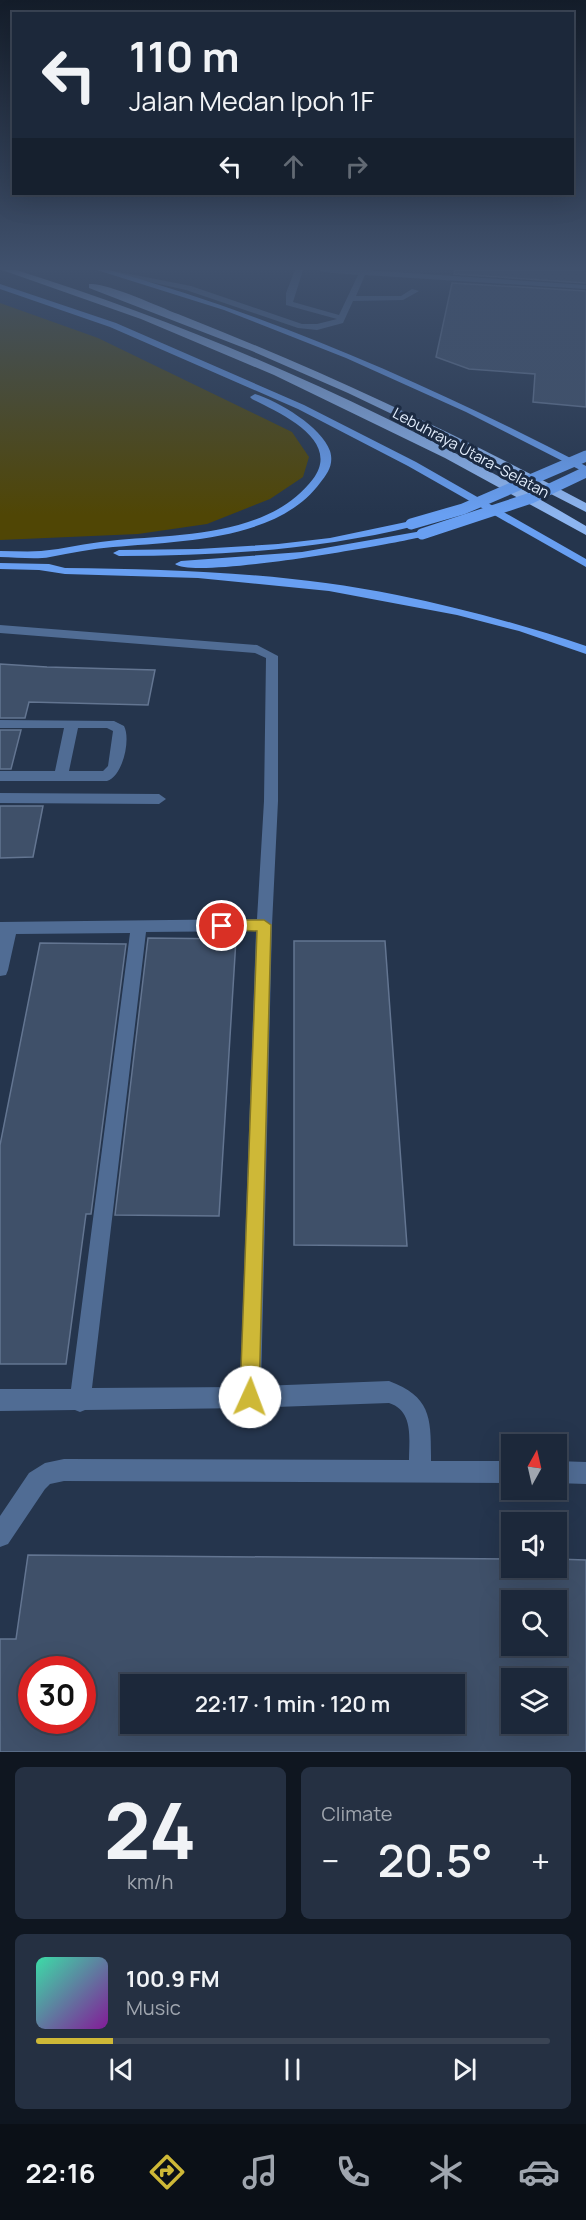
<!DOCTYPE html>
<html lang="en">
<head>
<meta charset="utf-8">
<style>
	body { margin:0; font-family:Manrope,sans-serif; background:#253042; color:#f1f3f6; height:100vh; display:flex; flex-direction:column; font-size:22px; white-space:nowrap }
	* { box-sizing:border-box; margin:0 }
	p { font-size:20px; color:#a0a6af }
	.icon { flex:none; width:33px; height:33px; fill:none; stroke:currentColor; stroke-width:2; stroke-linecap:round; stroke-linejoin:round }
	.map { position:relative; height:1752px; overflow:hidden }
	.panel { display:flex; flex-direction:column; gap:15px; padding:15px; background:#0f1620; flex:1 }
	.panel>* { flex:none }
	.banner { position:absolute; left:12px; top:12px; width:562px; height:183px; border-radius:0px; box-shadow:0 6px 24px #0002,0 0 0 2px #3a4454; background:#1c283a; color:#f1f3f6; overflow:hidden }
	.needle { width:39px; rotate:8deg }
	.controls { position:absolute; left:501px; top:1434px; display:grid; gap:12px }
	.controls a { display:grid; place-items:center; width:66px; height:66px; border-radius:0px; background:#1c283a; box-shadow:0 6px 24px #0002,0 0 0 2px #3a4454; font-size:30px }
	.speed { position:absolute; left:18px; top:1656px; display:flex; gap:12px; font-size:30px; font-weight:700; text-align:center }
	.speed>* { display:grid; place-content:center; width:78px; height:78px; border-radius:50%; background:#1c283a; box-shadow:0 6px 24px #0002,0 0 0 2px #3a4454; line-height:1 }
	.speed .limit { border:9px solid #d22; background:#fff; color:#111 }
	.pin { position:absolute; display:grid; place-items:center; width:51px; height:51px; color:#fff; margin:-26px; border:3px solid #fff; border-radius:50%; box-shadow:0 2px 6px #0007 }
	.me { position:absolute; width:66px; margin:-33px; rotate:2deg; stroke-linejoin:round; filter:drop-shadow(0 0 4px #0008) }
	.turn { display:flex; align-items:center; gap:21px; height:126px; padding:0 18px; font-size:27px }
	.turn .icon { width:78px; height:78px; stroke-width:2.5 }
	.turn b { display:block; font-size:42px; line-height:51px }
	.lanes { display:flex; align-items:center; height:57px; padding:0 18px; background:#0003; justify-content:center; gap:30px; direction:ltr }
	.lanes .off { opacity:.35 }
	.big { font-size:45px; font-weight:600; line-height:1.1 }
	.panel .tile { flex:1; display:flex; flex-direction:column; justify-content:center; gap:9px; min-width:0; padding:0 21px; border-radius:9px; background:#253042 }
	.panel .dial { align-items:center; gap:0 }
	.dial b { font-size:78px; line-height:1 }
	.song { display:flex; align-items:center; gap:18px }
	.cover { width:72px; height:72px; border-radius:9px; background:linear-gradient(135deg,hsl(160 70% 55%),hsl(290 70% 35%)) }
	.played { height:6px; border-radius:3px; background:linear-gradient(90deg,#ceb837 15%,#3a4454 15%) }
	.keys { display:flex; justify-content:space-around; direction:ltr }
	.heat { display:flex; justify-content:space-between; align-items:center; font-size:33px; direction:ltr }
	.panel .tiles { flex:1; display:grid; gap:15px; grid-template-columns:1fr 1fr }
	.tile:last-child { grid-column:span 2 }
	.trip { position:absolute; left:120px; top:1674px; width:345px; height:60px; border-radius:0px; background:#1c283a; box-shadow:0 6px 24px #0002,0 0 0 2px #3a4454; font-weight:600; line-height:60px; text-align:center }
	.dock { display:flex; height:96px; justify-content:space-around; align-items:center; background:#0b1017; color:#a0a6af }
	.dock .icon { width:42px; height:42px }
	.dock .on { color:#ceb837 }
	.dock b { font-size:27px; color:#f1f3f6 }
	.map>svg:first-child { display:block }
	.green { fill:#504605 }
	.building { fill:#3f5069; stroke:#637591; stroke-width:1.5; fill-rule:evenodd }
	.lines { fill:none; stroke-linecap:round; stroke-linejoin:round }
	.minor { fill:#506c94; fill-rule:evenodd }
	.major { fill:#689ff2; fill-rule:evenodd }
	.highway { fill:#8db5f0; fill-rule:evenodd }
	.major-bridge { stroke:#689ff2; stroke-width:11 }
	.route { fill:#ceb837; stroke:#867824; stroke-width:1.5 }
	.labels { text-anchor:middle; stroke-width:6; stroke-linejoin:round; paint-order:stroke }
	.far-street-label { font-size:15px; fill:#e3eefd; stroke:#1c2b43 }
</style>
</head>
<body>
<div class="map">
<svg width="586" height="1752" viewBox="0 0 586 1752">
	<rect width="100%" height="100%" fill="#25354d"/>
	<path class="green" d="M0,303L98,338L292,432L309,457L303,477L270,499L207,524L138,534L0,540Z"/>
	<g class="building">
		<path d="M455,270H586V283L454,274Z"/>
		<path d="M452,283L586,291V407L533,402L535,374L469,369L436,357Z"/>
		<path d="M0,664L47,667L155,670L148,705L29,702L25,718H0Z"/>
		<path d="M0,730H21L11,769H0Z"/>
		<path d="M0,806H43L33,857L0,858Z"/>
		<path d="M148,938L236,939L219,1216L115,1215Z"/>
		<path d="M294,941H385L407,1246L294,1245Z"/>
		<path d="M40,943L126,944L91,1214H86L66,1364H0V1145Z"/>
		<path d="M28,1555L512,1559V1568H556V1559L586,1560V1752H0V1639H16ZM512,1600H556V1646H512ZM32,1670H82V1720H32ZM512,1678H556V1724H512ZM130,1684H454V1724H130Z"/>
	</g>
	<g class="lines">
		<g class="minor">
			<path d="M295,270H303L293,302L339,315L358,275L323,272L319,270H364L586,285V289L365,275L356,296H401L412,289L419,291L403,300L353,301L343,323L317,330L298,328L186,290L110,273L114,271L191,286L302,324H317L337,319L286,305V293Z"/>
			<path d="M0,625L257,645L278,656V801L272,925L261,1386L389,1381C432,1397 431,1419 431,1461H512V1483L64,1481L50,1484L45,1489L8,1544L0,1547V1516L29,1473L45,1463L64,1459L409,1460C409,1439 414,1411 389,1403L250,1408L85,1410L80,1412L75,1410L0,1411V1389H71L130,933L16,934L8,970L6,975L0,976V922L257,919L264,801L266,658L255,653L0,633ZM256,931L240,1387L92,1388L146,932Z"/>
			<path d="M0,720L114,721L124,726C131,739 123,776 107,781H0V771H55L64,728H0ZM78,728H107L113,731L108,766L103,771H69Z"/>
			<path d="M0,793L159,794L166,799L159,804L0,803Z"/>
			<path d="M556,1461L586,1462V1484L556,1483Z"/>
		</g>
		<g class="major">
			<path d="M97,270H109C276,317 432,386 586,466V473L466,412L346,358L224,310Z"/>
			<path d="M0,284L116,323L304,405L416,462L586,559V567L408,466L298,409L110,327L0,289Z"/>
			<path d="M255,394C278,401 322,427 330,451C334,464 328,473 320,483C277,541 179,541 113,547C91,549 71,553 50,557C35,560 16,557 0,557V551C14,551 28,552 41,551C64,549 86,543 109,541C176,534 268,538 313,479C342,440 280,413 252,399L250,397Z"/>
			<path d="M411,521L415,522V526C317,550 220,556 119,556L113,553L119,550L198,549L278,544L330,538Z"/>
			<path d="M422,531L427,534L426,536C393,544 194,580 175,564L181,561L302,552Z"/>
			<path d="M0,563L49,564L65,568C176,569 288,573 397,595C461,608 524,625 586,646V654L519,631L457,615L329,591L198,578L65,574L39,570L0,569Z"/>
		</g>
		<g class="highway">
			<path d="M2,270H16C214,332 407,420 586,526V535L445,458L274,375L141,319Z"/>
			<path d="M89,284C106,282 160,307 178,314C318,369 453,432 586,503V512L442,438L348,393L252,351L89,288Z"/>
		</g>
		<g class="major-bridge">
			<path d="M411,524L463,509L586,456"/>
			<path d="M422,534L531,498L586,472"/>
		</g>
	</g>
	<linearGradient id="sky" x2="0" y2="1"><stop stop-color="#141d2a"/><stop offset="0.52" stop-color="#40516d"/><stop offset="1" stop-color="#40516d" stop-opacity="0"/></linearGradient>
	<rect width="586" height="515" fill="url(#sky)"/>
	<path class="route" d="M222,920H264L271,925L259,1397L256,1404L250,1407L243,1404L240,1397L257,931L217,929L215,926Z"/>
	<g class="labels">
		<g class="far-street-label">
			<text transform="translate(471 453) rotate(28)" y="5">Lebuhraya Utara–Selatan</text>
		</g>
	</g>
</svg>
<div class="controls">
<a><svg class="needle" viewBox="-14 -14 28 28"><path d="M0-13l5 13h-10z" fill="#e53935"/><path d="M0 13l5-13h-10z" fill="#a0a6af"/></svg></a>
<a><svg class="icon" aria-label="sound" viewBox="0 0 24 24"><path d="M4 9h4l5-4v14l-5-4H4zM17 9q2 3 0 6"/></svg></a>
<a><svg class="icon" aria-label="search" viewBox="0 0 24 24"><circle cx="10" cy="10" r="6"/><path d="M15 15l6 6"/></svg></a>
<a><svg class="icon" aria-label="layers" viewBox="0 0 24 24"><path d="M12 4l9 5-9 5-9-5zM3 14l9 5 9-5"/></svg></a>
</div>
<div class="speed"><div class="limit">30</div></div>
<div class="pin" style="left:222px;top:926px;background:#d93025"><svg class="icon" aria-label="arrive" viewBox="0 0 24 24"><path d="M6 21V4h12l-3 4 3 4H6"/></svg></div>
<svg class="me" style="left:250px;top:1397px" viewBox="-20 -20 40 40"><circle r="19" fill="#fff"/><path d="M0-13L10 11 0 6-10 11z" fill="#ceb837"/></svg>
<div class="trip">22:17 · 1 min · 120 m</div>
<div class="banner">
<div class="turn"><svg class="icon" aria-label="left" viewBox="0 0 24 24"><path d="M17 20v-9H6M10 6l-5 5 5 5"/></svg><div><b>110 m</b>Jalan Medan Ipoh 1F</div></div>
<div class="lanes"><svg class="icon" aria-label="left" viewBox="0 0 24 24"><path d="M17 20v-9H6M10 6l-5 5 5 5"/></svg><svg class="icon off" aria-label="ahead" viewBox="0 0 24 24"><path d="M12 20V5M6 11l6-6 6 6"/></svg><svg class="icon off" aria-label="right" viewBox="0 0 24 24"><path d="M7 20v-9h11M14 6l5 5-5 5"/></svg></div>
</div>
</div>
<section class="panel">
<div class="tiles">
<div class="tile dial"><b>24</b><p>km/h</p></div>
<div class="tile"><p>Climate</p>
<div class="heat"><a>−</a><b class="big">20.5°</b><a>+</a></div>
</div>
<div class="tile">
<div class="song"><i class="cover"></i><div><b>100.9 FM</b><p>Music</p></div></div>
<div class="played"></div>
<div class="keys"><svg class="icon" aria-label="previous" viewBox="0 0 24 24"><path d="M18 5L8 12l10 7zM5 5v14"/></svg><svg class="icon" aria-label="pause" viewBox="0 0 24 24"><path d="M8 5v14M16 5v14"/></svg><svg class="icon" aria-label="next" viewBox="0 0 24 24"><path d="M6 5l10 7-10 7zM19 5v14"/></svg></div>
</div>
</div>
</section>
<nav class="dock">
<b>22:16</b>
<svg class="icon on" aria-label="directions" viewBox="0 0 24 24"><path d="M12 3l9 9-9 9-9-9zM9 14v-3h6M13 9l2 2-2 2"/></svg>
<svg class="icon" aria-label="music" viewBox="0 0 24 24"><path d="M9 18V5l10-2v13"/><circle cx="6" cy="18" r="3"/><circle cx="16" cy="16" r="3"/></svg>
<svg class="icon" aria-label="phone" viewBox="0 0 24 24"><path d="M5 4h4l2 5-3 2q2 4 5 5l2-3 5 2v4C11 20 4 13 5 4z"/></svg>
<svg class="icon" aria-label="climate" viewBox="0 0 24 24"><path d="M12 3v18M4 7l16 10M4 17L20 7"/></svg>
<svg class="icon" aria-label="car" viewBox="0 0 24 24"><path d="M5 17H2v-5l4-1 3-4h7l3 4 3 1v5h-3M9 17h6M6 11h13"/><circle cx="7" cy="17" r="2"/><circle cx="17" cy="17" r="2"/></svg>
</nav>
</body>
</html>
